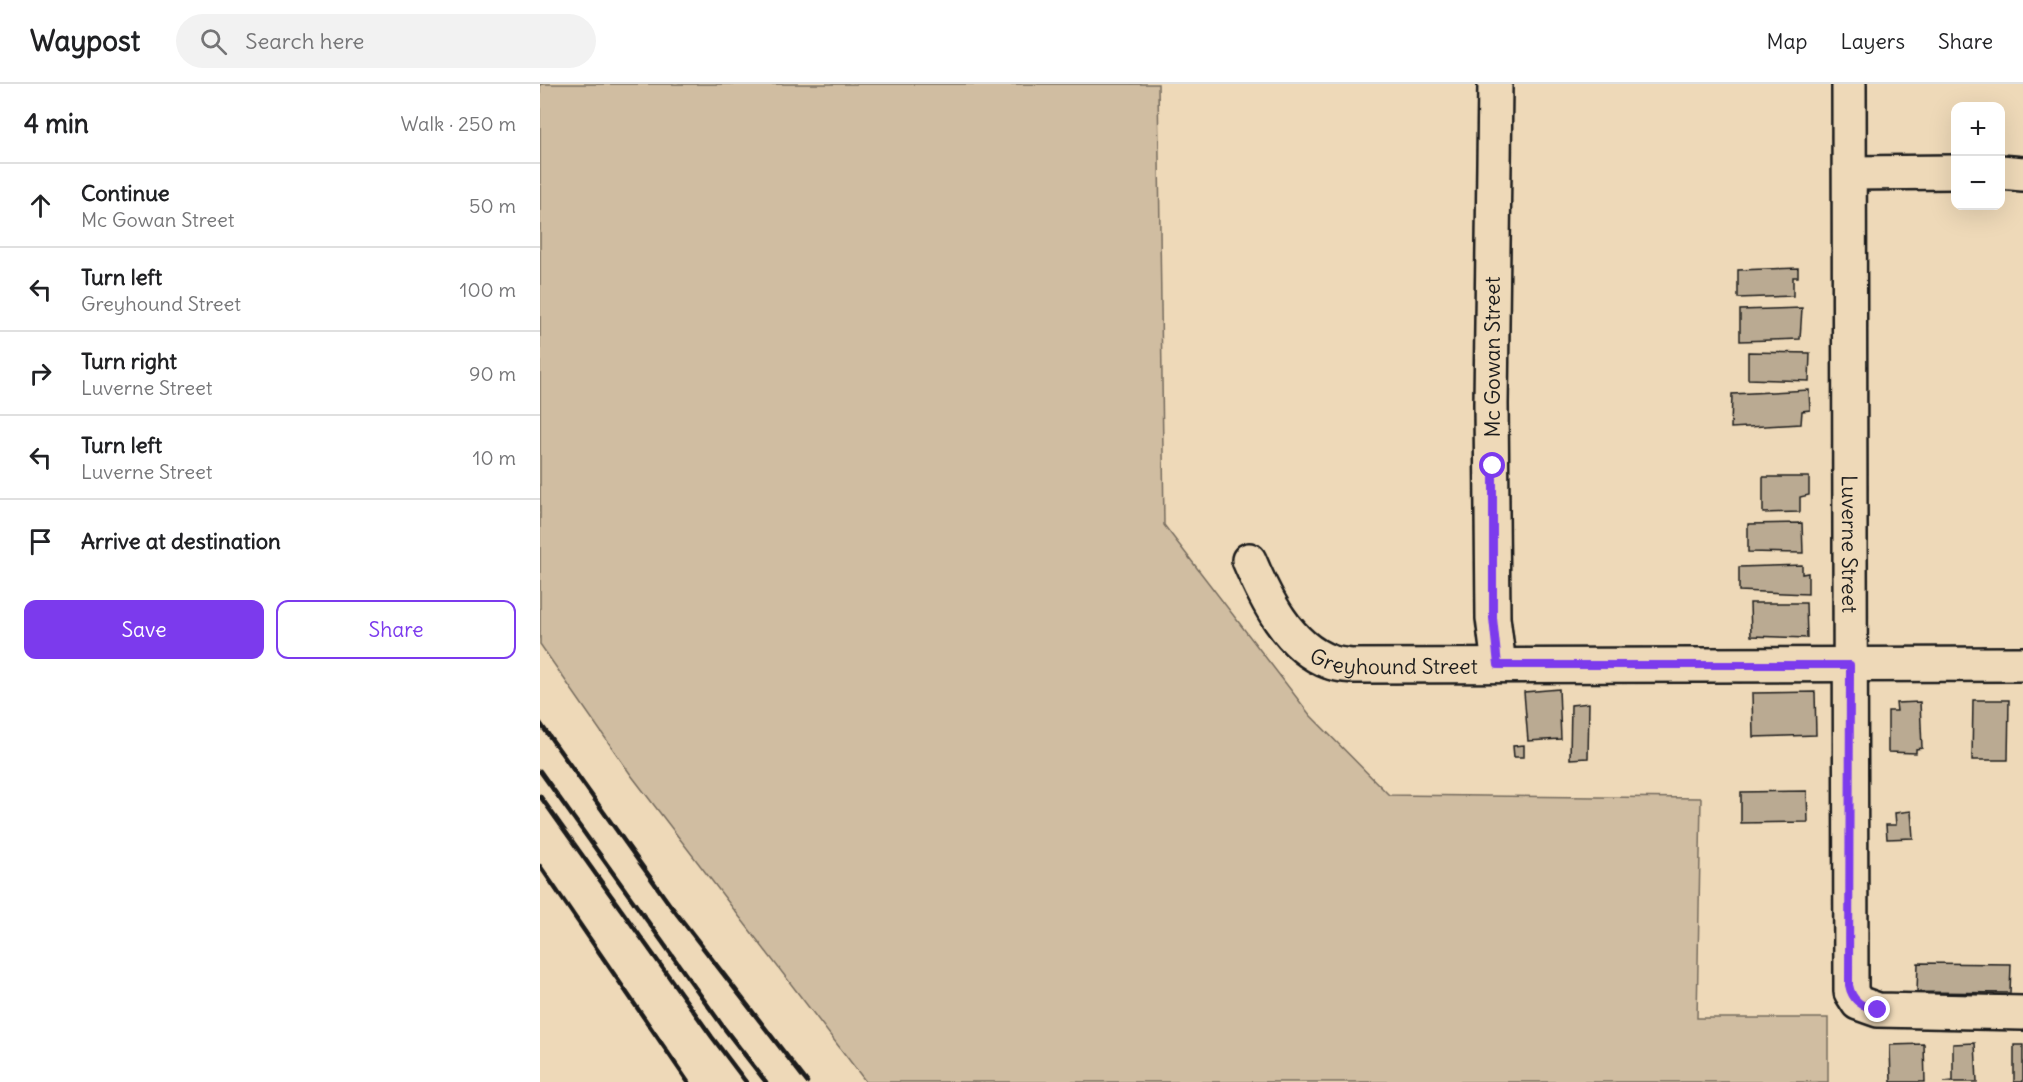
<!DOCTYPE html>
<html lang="en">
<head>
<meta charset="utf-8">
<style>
	:root { --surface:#fff; --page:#f2f2f2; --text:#202124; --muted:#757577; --line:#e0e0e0; --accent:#7c3aed }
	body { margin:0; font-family:Delius,sans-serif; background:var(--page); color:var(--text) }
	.controls { position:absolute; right:18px; top:18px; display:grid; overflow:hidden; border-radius:12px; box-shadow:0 6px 24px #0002 }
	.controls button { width:54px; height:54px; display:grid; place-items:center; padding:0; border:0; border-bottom:2px solid var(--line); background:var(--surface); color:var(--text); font:30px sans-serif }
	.stop { position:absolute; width:18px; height:18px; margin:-14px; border:4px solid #7c3aed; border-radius:50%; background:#fff }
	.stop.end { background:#7c3aed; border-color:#fff; box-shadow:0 2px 6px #0008 }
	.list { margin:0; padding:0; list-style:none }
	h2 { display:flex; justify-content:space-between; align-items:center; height:78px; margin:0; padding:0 24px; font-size:26px }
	h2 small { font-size:20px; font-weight:400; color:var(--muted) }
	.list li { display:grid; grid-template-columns:39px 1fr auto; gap:18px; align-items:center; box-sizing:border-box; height:84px; padding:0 24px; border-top:2px solid var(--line) }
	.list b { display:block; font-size:22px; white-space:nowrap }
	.list p { margin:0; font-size:20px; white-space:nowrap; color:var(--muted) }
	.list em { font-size:20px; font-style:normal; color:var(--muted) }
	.actions { display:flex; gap:12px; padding:18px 24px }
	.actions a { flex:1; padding:14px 0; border:2px solid var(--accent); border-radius:12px; text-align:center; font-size:21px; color:var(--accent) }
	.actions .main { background:var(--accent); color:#fff }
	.icon { flex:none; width:33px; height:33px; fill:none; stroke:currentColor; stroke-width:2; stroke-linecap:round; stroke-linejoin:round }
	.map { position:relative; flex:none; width:1483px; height:998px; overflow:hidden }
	header { display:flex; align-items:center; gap:36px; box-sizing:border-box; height:84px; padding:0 30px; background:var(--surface); border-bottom:2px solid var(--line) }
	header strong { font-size:28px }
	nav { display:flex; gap:33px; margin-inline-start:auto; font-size:21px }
	.search { width:420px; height:54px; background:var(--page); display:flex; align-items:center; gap:15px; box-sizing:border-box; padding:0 21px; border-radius:33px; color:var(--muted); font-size:22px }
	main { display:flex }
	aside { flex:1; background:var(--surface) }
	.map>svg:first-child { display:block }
	.green { fill:#d0bda1; stroke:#766c5e; stroke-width:1.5 }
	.building { fill:#baaa92; stroke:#1c1c1c; stroke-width:1.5 }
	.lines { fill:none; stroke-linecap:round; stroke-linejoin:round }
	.minor-casing { stroke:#1c1c1c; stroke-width:38 }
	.minor { stroke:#eed9b8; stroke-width:33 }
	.rail { stroke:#1c1c1c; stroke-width:4.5 }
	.route { stroke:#7c3aed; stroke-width:8 }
	.labels { text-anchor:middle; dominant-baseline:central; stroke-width:5; stroke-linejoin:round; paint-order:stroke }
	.street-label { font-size:21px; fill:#1c1c1c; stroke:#eed9b8 }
</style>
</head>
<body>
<header>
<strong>Waypost</strong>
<div class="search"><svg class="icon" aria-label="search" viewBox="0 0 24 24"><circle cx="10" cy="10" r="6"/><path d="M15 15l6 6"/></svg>Search here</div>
<nav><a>Map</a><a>Layers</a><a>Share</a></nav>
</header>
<main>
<aside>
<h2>4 min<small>Walk · 250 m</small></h2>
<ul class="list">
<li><svg class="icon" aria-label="ahead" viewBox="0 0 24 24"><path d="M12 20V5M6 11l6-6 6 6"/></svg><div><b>Continue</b><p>Mc Gowan Street</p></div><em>50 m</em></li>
<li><svg class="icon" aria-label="left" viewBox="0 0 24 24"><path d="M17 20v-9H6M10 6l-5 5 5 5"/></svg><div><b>Turn left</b><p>Greyhound Street</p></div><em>100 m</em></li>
<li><svg class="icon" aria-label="right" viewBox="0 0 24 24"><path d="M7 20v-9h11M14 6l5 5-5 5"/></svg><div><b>Turn right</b><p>Luverne Street</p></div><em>90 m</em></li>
<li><svg class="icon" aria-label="left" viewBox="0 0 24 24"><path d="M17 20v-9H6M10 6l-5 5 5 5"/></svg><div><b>Turn left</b><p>Luverne Street</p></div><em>10 m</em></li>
<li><svg class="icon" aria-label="arrive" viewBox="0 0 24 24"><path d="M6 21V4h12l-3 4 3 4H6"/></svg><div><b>Arrive at destination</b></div></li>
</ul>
<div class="actions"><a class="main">Save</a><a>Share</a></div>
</aside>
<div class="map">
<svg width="1483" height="998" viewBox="0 0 1483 998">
	<rect width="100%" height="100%" fill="#eed9b8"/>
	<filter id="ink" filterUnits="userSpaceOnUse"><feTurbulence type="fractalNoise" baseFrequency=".0167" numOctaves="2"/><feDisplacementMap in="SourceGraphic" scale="12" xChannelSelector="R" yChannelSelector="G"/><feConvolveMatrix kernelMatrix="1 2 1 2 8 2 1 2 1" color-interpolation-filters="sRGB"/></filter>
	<g filter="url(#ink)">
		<path class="green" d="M 0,0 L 618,0 L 624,441 L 770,631 L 849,711 L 1161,714 L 1157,934 L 1288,934 L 1288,998 L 326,998 L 91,691 L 0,560 Z"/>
		<path class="building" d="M 1258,184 L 1258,193 L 1253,193 L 1253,212 L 1198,214 L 1198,186 Z
			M 1262,224 L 1260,255 L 1200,257 L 1200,226 Z
			M 1208,268 L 1270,269 L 1269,297 L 1208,295 Z
			M 1269,306 L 1270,326 L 1262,327 L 1261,340 L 1191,344 L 1192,310 Z
			M 1223,393 L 1269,393 L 1269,411 L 1260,413 L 1260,428 L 1223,429 Z
			M 1262,439 L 1263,469 L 1208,468 L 1208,440 Z
			M 1262,481 L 1262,490 L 1268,489 L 1268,510 L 1199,507 L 1199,483 Z
			M 1210,519 L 1266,519 L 1267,554 L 1211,552 Z
			M 1019,605 L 1021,655 L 988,657 L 984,608 Z
			M 1275,608 L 1276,651 L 1213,653 L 1212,609 Z
			M 1433,616 L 1469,616 L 1468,676 L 1432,676 Z
			M 1380,618 L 1382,664 L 1376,665 L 1376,669 L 1348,668 L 1348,627 L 1357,627 L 1356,619 Z
			M 1049,619 L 1048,674 L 1030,675 L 1031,621 Z
			M 984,661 L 984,673 L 974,673 L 973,662 Z
			M 1267,707 L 1268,738 L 1201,739 L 1201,708 Z
			M 1371,727 L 1373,754 L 1347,755 L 1346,741 L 1356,741 L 1355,729 Z
			M 1378,879 L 1471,880 L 1470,909 L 1377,908 Z
			M 1435,959 L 1437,998 L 1404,998 L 1413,997 L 1413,960 Z
			M 1384,960 L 1385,998 L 1351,998 L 1350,961 Z
			M 1474,961 L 1483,961 L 1483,998 L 1474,998 Z"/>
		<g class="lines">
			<g class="minor-casing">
				<g id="minor">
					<path d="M 955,0 L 951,320 L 953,534 L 959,581"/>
					<path id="s1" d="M 1309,0 L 1311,908 L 1318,919 L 1338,926 L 1483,929"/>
					<path d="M 1460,88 L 1483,90"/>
					<path d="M 1310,89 L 1416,88"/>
					<path id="s2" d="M 709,476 C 725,514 748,563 790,578 C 797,581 806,581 813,582 L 1483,580"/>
				</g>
			</g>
			<use href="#minor" class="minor"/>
			<path class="rail" d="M 0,639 L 130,821 L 267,998
				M 0,687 L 184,944 L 226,998
				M 0,712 L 172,953 L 206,998
				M 0,782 L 148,998"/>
		</g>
	</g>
	<g class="lines" filter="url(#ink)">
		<path class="route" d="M 953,382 L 953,534 L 958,581 L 1310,581 L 1309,901 C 1312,917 1322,923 1338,926"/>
	</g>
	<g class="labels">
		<g class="street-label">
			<text transform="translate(952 273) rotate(-90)">Mc Gowan Street</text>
			<text stroke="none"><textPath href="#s1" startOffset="460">Luverne Street</textPath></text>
			<text stroke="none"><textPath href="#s2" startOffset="198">Greyhound Street</textPath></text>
		</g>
	</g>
</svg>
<div class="controls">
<button>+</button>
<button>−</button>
</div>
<div class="stop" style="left:953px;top:382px"></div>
<div class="stop end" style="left:1338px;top:926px"></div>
</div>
</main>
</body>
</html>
